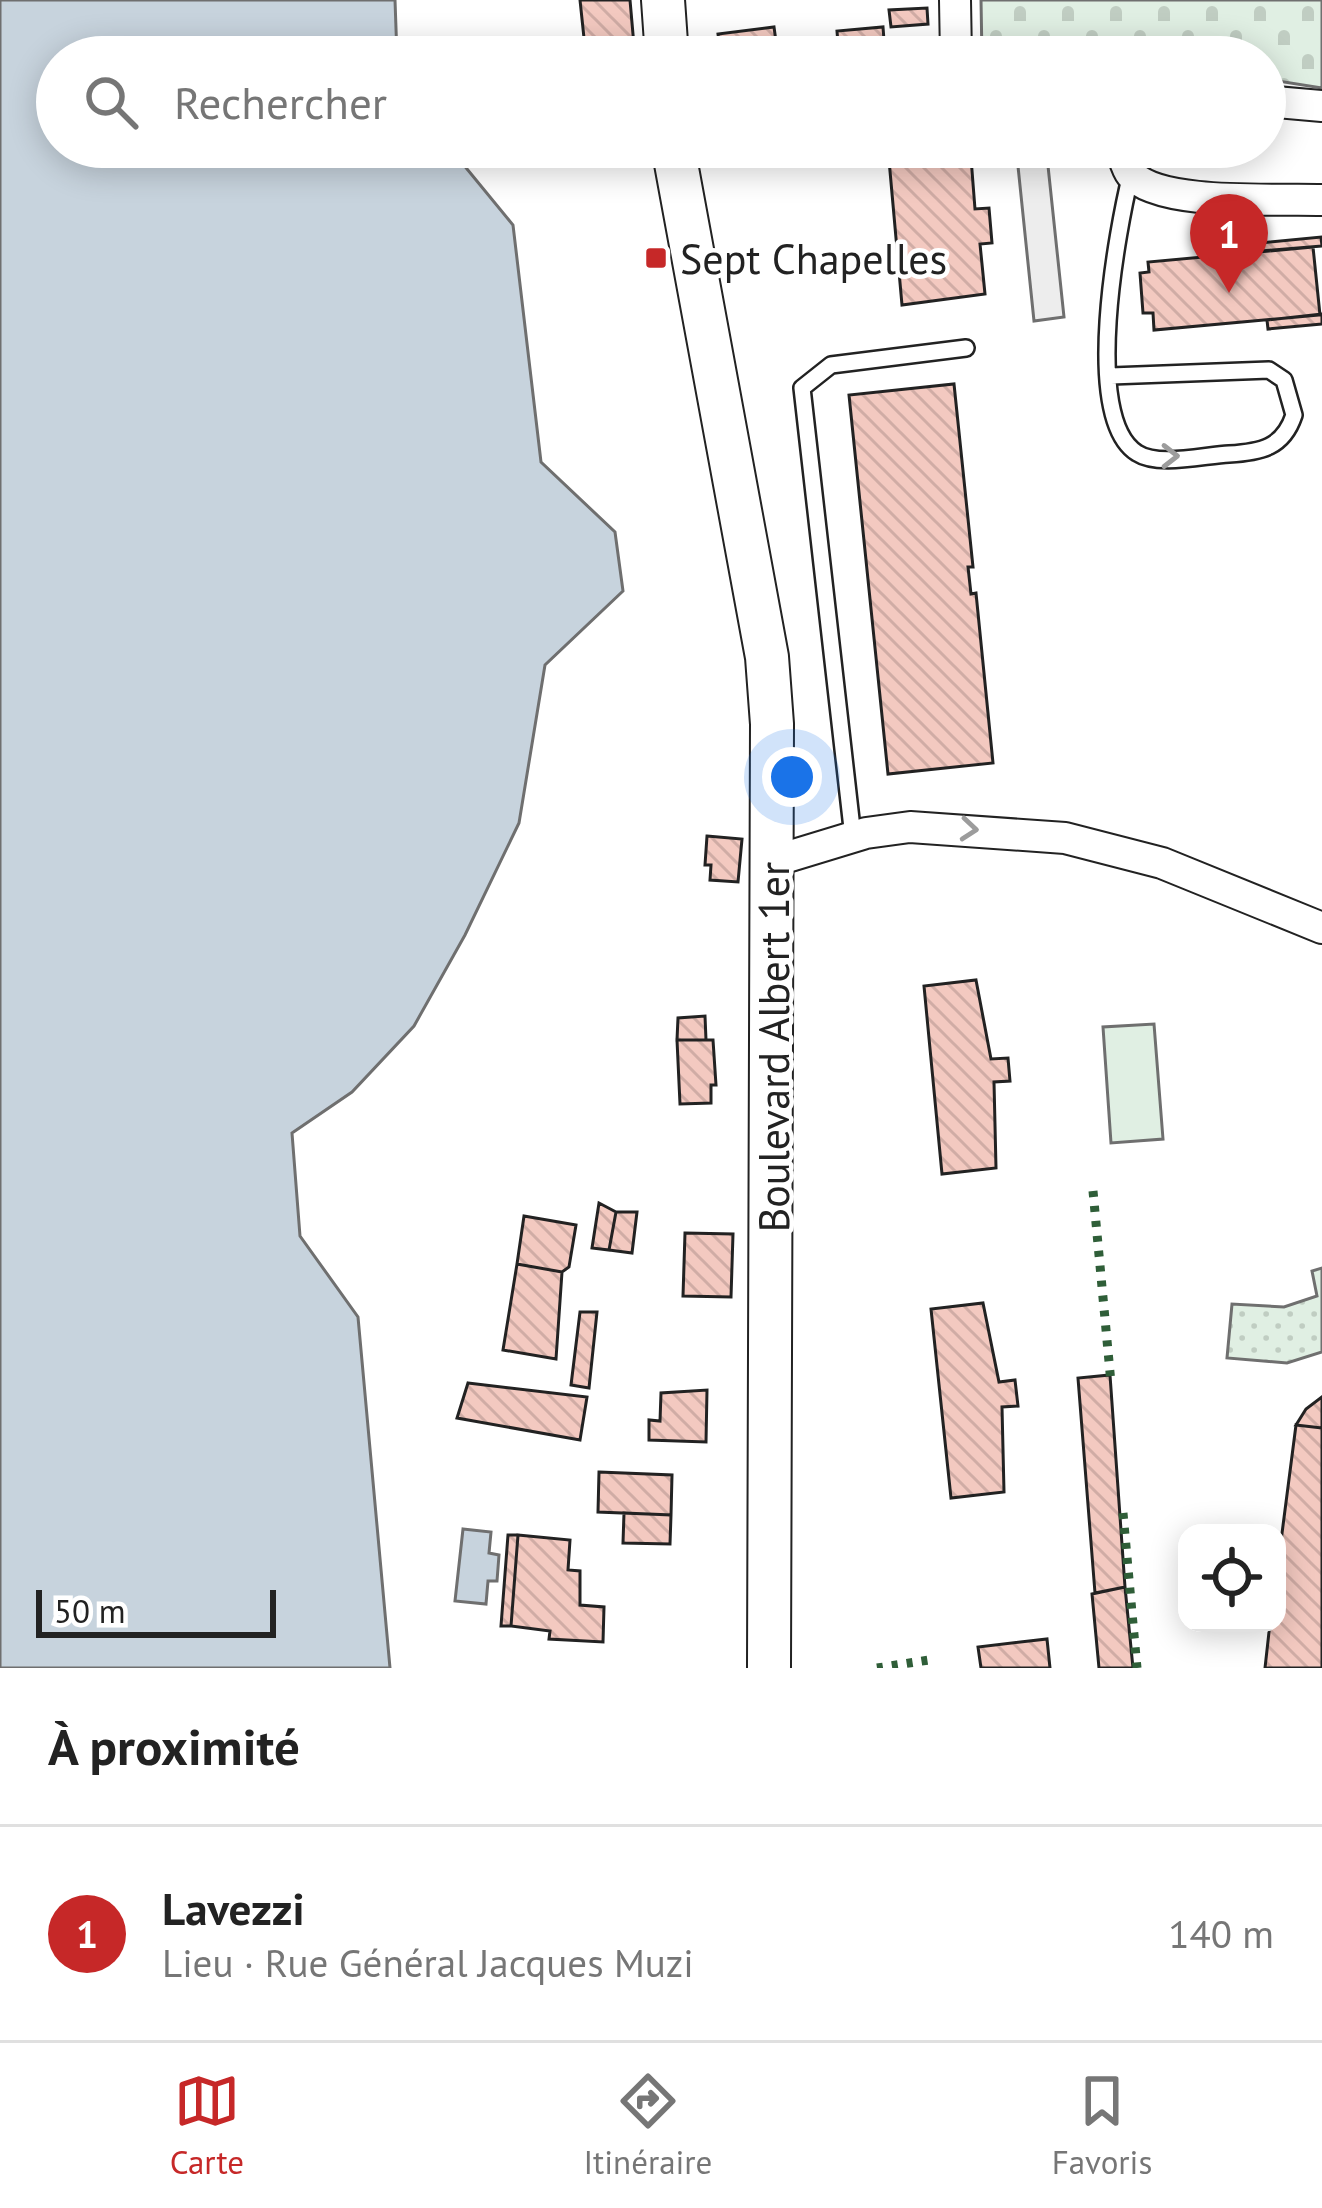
<!DOCTYPE html>
<html lang="fr">
<head>
<meta charset="utf-8">
<style>
	:root { --surface:#fff; --page:#f6f6f6; --text:#222; --muted:#767676; --line:#e0e0e0; --accent:#c62828 }
	body { margin:0; font-family:"PT Sans",sans-serif; background:var(--page); color:var(--text) }
	.controls { position:absolute; right:36px; bottom:36px; display:grid; overflow:hidden; border-radius:24px; box-shadow:0 6px 30px #0003 }
	.controls button { width:108px; height:108px; display:grid; place-items:center; padding:0; border:0; border-bottom:3px solid var(--line); background:var(--surface); color:var(--text); font:60px sans-serif }
	.scale { position:absolute; left:36px; bottom:30px; width:240px; box-sizing:border-box; padding-left:12px; border:6px solid #222; border-top:0; font-size:33px; line-height:42px; white-space:nowrap; color:#222; -webkit-text-stroke:9px #fff; paint-order:stroke }
	.you { position:absolute; left:792px; top:777px; width:42px; height:42px; margin:-30px; border:9px solid #fff; border-radius:50%; background:#1a73e8; box-shadow:0 0 0 18px #1a73e833 }
	.badge { display:grid; place-items:center; width:78px; height:78px; border-radius:50%; background:var(--accent); color:#fff; font-size:39px; font-weight:700 }
	.pin { position:absolute; translate:-50% -99px; filter:drop-shadow(0 3px 6px #0008) }
	.pin::after { content:''; position:absolute; top:63px; width:42px; height:36px; background:inherit; clip-path:polygon(0 0,100% 0,50% 100%) }
	.list { margin:0; padding:0; list-style:none }
	h2 { display:flex; justify-content:space-between; align-items:center; height:156px; margin:0; padding:0 48px; font-size:51px }
	h2 small { font-size:39px; font-weight:400; color:var(--muted) }
	.list li { display:grid; grid-template-columns:78px 1fr auto; gap:36px; align-items:center; box-sizing:border-box; height:216px; padding:0 48px; border-top:3px solid var(--line) }
	.list b { display:block; font-size:45px; white-space:nowrap }
	.list p { margin:0; font-size:39px; white-space:nowrap; color:var(--muted) }
	.list em { font-size:39px; font-style:normal; color:var(--muted) }
	.icon { flex:none; width:66px; height:66px; fill:none; stroke:currentColor; stroke-width:2; stroke-linecap:round; stroke-linejoin:round }
	.map { position:relative; flex:none; width:1322px; height:1668px; overflow:hidden }
	.search { position:absolute; background:var(--surface); box-shadow:0 6px 30px #0003; left:36px; right:36px; top:36px; height:132px; display:flex; align-items:center; gap:30px; box-sizing:border-box; padding:0 42px; border-radius:66px; color:var(--muted); font-size:45px }
	.sheet { height:372px; background:var(--surface) }
	nav { display:flex; justify-content:space-around; align-items:center; box-sizing:border-box; height:168px; border-top:3px solid var(--line); background:var(--surface); font-size:33px; color:var(--muted) }
	nav a { display:grid; justify-items:center; gap:6px }
	nav .on { color:var(--accent) }
	.map>svg:first-child { display:block }
	.cemetery { fill:url(#cemetery-stones); stroke:#6f6f6f; stroke-width:3 }
	.garden { fill:url(#garden-dots); stroke:#6f6f6f; stroke-width:3 }
	.pitch { fill:#e0efe3; stroke:#6f6f6f; stroke-width:3 }
	.parking { fill:#ededed; stroke:#6f6f6f; stroke-width:3 }
	.water { fill:#c7d3dd; stroke:#6f6f6f; stroke-width:3 }
	.building { fill:url(#building-back-hatch); stroke:#222; stroke-width:3 }
	.lines { fill:none; stroke-linecap:round; stroke-linejoin:round }
	.lane-casing { stroke:#222; stroke-width:20 }
	.street-casing { stroke:#222; stroke-width:34 }
	.secondary-casing { stroke:#222; stroke-width:46 }
	.lane { stroke:#fff; stroke-width:15 }
	.street { stroke:#fff; stroke-width:30 }
	.secondary { stroke:#fff; stroke-width:42 }
	.hedge { stroke:#2f5e38; stroke-width:9; stroke-dasharray:6 9; stroke-linecap:butt }
	.oneway { stroke:#9c9c9c }
	.poi-dot { fill:#c62828; stroke:#fff; stroke-width:4.5 }
	.labels { text-anchor:middle; dominant-baseline:central; stroke-width:9; stroke-linejoin:round; paint-order:stroke }
	.poi-label { font-size:42px; fill:#222; stroke:#fff; text-anchor:start }
	.street-label { font-size:42px; fill:#222; stroke:#fff }
</style>
</head>
<body>
<div class="map">
<svg width="1322" height="1668" viewBox="0 0 1322 1668">
	<defs>
		<pattern id="cemetery-stones" width="16" height="16" patternUnits="userSpaceOnUse" patternTransform="scale(3)"><rect width="16" height="16" fill="#e0efe3"/><path d="M2 7V4a2 2 0 0 1 4 0v3zM10 15v-3a2 2 0 0 1 4 0v3z" fill="#c0cdc2"/></pattern>
		<pattern id="garden-dots" width="8" height="8" patternUnits="userSpaceOnUse" patternTransform="scale(3)"><rect width="8" height="8" fill="#e0efe3"/><path d="M2 2h.1M6 6h.1" fill="none" stroke="#c0cdc2" stroke-width="1.8" stroke-linecap="round"/></pattern>
		<pattern id="building-back-hatch" width="6" height="6" patternUnits="userSpaceOnUse" patternTransform="scale(3)"><rect width="6" height="6" fill="#f3c9c0"/><path d="M-1 5l2 2M0 0l6 6M5-1l2 2" fill="none" stroke="#d0aca5"/></pattern>
	</defs>
	<rect width="100%" height="100%" fill="#fff"/>
	<path class="cemetery" d="M 981,0 L 1322,0 L 1322,88 L 1265,79 L 1265,57 L 982,57 Z"/>
	<path class="garden" d="M 1322,1268 L 1322,1352 L 1287,1363 L 1227,1358 L 1232,1304 L 1284,1307 L 1317,1296 L 1312,1271 Z"/>
	<path class="pitch" d="M 1154,1024 L 1163,1139 L 1111,1143 L 1103,1027 Z"/>
	<path class="parking" d="M 1016,147 L 1046,147 L 1064,317 L 1034,321 Z"/>
	<path class="water" d="M 0,0 L 395,0 L 397,57 L 57,57 L 57,147 L 449,147 L 513,225 L 541,462 L 615,532 L 623,591 L 545,665 L 519,823 L 465,935 L 414,1026 L 352,1092 L 292,1133 L 300,1236 L 358,1317 L 390,1668 L 0,1668 Z
		M 463,1529 L 491,1532 L 489,1553 L 499,1555 L 497,1581 L 488,1581 L 486,1604 L 455,1601 Z"/>
	<path class="building" d="M 580,0 L 630,0 L 635,57 L 586,57 Z
		M 927,8 L 928,24 L 891,27 L 889,10 Z
		M 774,27 L 778,56 L 721,57 L 718,34 Z
		M 883,27 L 885,54 L 839,57 L 837,31 Z
		M 1153,147 L 1201,147 L 1190,166 Z
		M 940,155 L 941,161 L 971,158 L 975,209 L 989,208 L 992,243 L 980,244 L 985,294 L 902,305 L 889,160 Z
		M 1321,237 L 1322,246 L 1261,251 L 1260,243 Z
		M 1313,247 L 1320,315 L 1154,330 L 1153,313 L 1143,313 L 1140,273 L 1149,272 L 1148,262 Z
		M 1322,314 L 1322,324 L 1268,329 L 1267,320 Z
		M 954,384 L 973,567 L 968,567 L 971,594 L 976,593 L 993,763 L 888,774 L 849,395 Z
		M 707,836 L 742,839 L 738,882 L 710,880 L 711,865 L 705,865 Z
		M 976,980 L 991,1059 L 1008,1058 L 1010,1081 L 994,1082 L 996,1168 L 942,1174 L 924,986 Z
		M 705,1016 L 706,1040 L 677,1040 L 678,1018 Z
		M 677,1040 L 713,1040 L 716,1085 L 711,1085 L 711,1103 L 680,1104 Z
		M 599,1203 L 616,1212 L 609,1250 L 592,1248 Z
		M 616,1212 L 637,1212 L 632,1253 L 609,1250 Z
		M 524,1216 L 576,1225 L 569,1267 L 562,1272 L 517,1264 Z
		M 685,1233 L 733,1234 L 731,1297 L 683,1296 Z
		M 517,1264 L 562,1272 L 556,1359 L 503,1350 Z
		M 983,1303 L 999,1382 L 1015,1380 L 1018,1406 L 1002,1407 L 1004,1492 L 951,1498 L 931,1309 Z
		M 580,1312 L 597,1312 L 589,1388 L 571,1385 Z
		M 1110,1375 L 1125,1587 L 1095,1593 L 1078,1378 Z
		M 468,1383 L 587,1397 L 580,1440 L 457,1418 Z
		M 707,1390 L 706,1442 L 649,1440 L 649,1420 L 660,1421 L 661,1393 Z
		M 1322,1397 L 1322,1428 L 1296,1425 L 1306,1409 Z
		M 1296,1425 L 1322,1428 L 1322,1668 L 1265,1668 L 1270,1623 L 1277,1623 L 1277,1572 Z
		M 599,1472 L 672,1475 L 671,1515 L 598,1512 Z
		M 624,1513 L 671,1515 L 670,1544 L 623,1543 Z
		M 508,1535 L 518,1535 L 511,1626 L 501,1626 Z
		M 518,1535 L 570,1540 L 568,1570 L 580,1571 L 580,1605 L 604,1607 L 603,1642 L 549,1639 L 550,1631 L 511,1626 Z
		M 1125,1587 L 1133,1668 L 1099,1668 L 1092,1594 Z
		M 1047,1639 L 1050,1668 L 981,1668 L 978,1647 Z"/>
	<g class="lines">
		<g class="lane-casing">
			<path id="lane" d="M 1111,376 L 1269,370 L 1284,380 L 1294,415 C 1283,448 1261,452 1229,454 C 1205,455 1158,467 1137,453 C 1081,418 1118,227 1131,174
				M 853,837 L 802,388 L 831,365 L 966,348"/>
		</g>
		<g class="street-casing">
			<path id="street" d="M 955,0 L 956,57
				M 1265,101 L 1322,106
				M 1120,147 C 1123,154 1126,168 1131,174 C 1159,207 1280,198 1322,200
				M 774,861 L 866,833 L 910,827 L 1065,838 L 1162,863 L 1322,928"/>
		</g>
		<g class="secondary-casing">
			<path id="secondary" d="M 663,0 L 667,57
				M 673,147 L 767,657 L 772,724 L 769,1668"/>
		</g>
		<use href="#lane" class="lane"/>
		<use href="#street" class="street"/>
		<use href="#secondary" class="secondary"/>
		<path class="hedge" d="M 1093,1191 L 1111,1383
			M 1123,1513 L 1137,1668
			M 877,1668 L 935,1659"/>
	</g>
	<defs><path id="oneway-chevron" d="M-2-3.5L2.5 0L-2 3.5" fill="none" stroke-width="1.6" stroke-linecap="round" stroke-linejoin="round" transform="scale(3)"/></defs>
	<g class="oneway">
		<use href="#oneway-chevron" transform="translate(1170 456)"/>
		<use href="#oneway-chevron" transform="translate(969 829) rotate(5)"/>
	</g>
	<rect class="poi-dot" x="644" y="246" width="24" height="24" rx="6"/>
	<g class="labels">
		<g class="poi-label">
			<text x="680" y="258">Sept Chapelles</text>
		</g>
		<g class="street-label">
			<text transform="translate(773 1047) rotate(-90)">Boulevard Albert 1er</text>
		</g>
	</g>
</svg>
<div class="controls">
<button><svg class="icon" aria-label="locate" viewBox="0 0 24 24"><circle cx="12" cy="12" r="6"/><path d="M12 2v4M12 18v4M2 12h4M18 12h4"/></svg></button>
</div>
<div class="scale">50 m</div>
<div class="you"></div>
<div class="pin badge" style="left:1229px;top:293px">1</div>
<div class="search"><svg class="icon" aria-label="search" viewBox="0 0 24 24"><circle cx="10" cy="10" r="6"/><path d="M15 15l6 6"/></svg>Rechercher</div>
</div>
<section class="sheet">
<h2>À proximité<small></small></h2>
<ul class="list">
<li><span class="badge">1</span><div><b>Lavezzi</b><p>Lieu · Rue Général Jacques Muzi</p></div><em>140 m</em></li>
</ul>
</section>
<nav>
<a class="on"><svg class="icon" aria-label="map" viewBox="0 0 24 24"><path d="M3 6l6-2 6 2 6-2v14l-6 2-6-2-6 2zM9 4v14M15 6v14"/></svg>Carte</a>
<a><svg class="icon" aria-label="directions" viewBox="0 0 24 24"><path d="M12 3l9 9-9 9-9-9zM9 14v-3h6M13 9l2 2-2 2"/></svg>Itinéraire</a>
<a><svg class="icon" aria-label="saved" viewBox="0 0 24 24"><path d="M7 4h10v16l-5-4-5 4z"/></svg>Favoris</a>
</nav>
</body>
</html>
